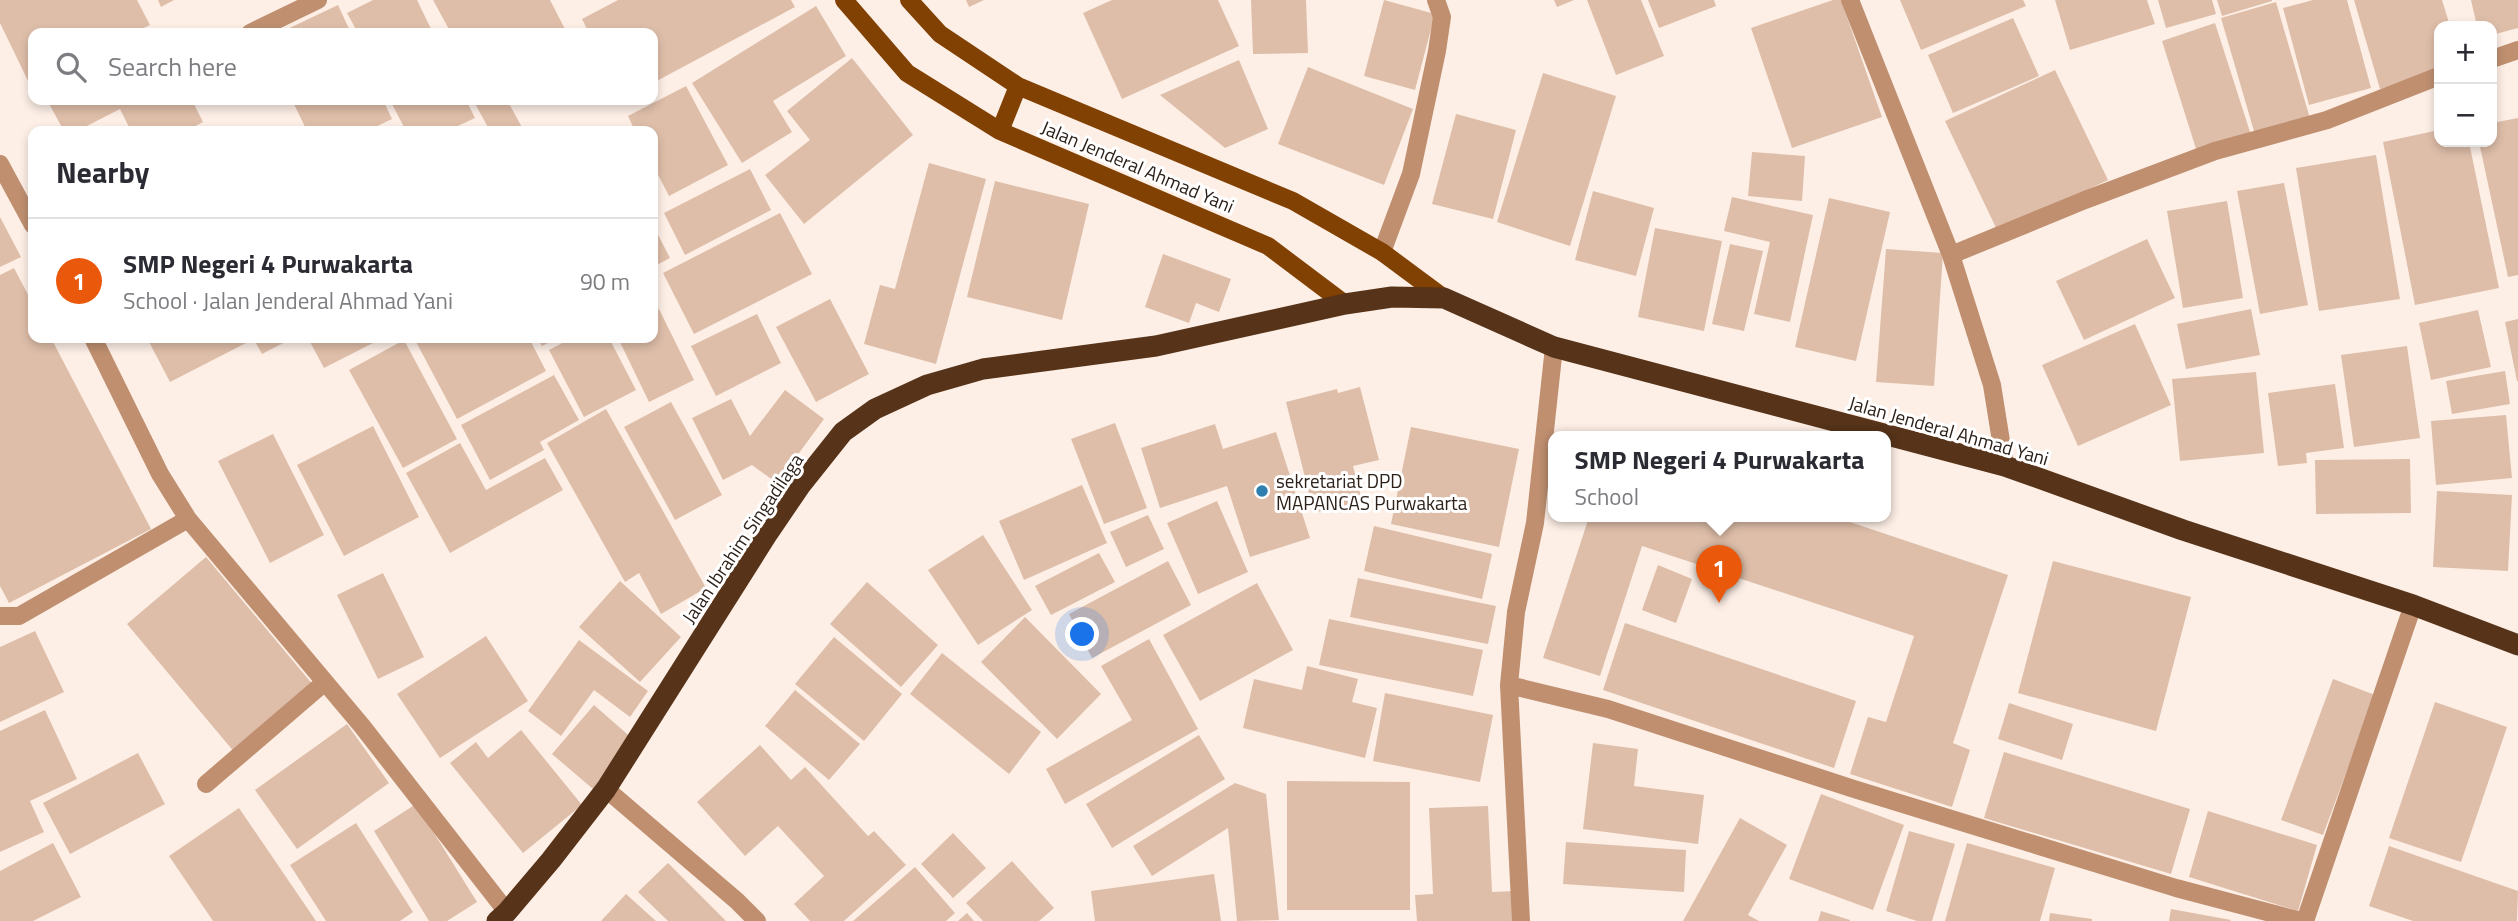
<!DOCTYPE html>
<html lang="en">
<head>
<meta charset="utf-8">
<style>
	:root { --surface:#fff; --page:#f2f2f3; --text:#2b2b33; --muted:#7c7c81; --line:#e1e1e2; --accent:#ea580c }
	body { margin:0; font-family:"Titillium Web",sans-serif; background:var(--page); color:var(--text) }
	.controls { position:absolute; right:21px; top:21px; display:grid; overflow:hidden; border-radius:14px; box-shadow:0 4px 10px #0003 }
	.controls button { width:63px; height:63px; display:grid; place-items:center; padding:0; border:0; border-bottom:2px solid var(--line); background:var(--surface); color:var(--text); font:35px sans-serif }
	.you { position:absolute; left:1083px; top:635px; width:24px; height:24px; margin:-18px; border:5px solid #fff; border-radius:50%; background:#1a73e8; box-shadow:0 0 0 10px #1a73e833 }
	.badge { display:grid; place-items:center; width:46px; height:46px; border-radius:50%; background:var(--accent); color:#fff; font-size:23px; font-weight:700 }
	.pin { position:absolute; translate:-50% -58px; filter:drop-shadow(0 2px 4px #0008) }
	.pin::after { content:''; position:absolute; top:37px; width:24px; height:21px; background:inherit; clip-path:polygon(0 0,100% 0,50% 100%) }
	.popup { position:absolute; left:1548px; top:431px; width:343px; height:91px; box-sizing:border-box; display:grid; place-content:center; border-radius:14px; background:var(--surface); filter:drop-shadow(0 2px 5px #0005); font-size:23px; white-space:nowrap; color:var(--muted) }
	.popup b { font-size:26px; color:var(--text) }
	.popup::after { content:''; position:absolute; left:50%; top:100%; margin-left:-14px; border:14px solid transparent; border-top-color:var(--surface) }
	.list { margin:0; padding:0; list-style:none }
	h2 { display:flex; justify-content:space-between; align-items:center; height:91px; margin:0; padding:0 28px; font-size:30px }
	h2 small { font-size:23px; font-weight:400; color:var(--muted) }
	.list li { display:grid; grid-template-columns:46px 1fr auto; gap:21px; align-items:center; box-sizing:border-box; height:126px; padding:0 28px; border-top:2px solid var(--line) }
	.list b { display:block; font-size:26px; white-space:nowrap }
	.list p { margin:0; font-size:23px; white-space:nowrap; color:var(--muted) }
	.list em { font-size:23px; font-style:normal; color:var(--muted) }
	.icon { flex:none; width:38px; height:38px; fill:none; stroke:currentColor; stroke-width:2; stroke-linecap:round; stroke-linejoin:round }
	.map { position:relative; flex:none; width:2518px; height:921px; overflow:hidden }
	.search { position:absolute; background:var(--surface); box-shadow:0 4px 10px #0003; left:28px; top:28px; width:630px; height:77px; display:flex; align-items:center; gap:18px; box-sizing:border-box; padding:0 24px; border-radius:14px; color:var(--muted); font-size:26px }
	.panel { position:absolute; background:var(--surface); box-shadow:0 4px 10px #0003; left:28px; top:126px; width:630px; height:217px; border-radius:14px }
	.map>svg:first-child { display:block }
	.building { fill:#debea9 }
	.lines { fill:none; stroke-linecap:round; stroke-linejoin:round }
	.minor { stroke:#bf8f70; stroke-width:18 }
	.major { stroke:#814103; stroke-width:18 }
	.highway { stroke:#563319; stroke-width:21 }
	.poi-dot { fill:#2e7eaf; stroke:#fff; stroke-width:2.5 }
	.labels { text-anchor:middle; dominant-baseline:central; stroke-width:6; stroke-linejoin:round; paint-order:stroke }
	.street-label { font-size:19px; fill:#2d2119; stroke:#fff }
	.poi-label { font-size:19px; fill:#2d2119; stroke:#fff; text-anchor:start }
</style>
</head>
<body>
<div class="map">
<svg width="2518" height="921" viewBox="0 0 2518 921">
	<rect width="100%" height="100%" fill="#fdefe6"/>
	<path class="building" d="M 0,0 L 137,0 L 150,25 L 133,33 L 33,33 L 33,83 L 30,85 L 0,23 Z
		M 158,0 L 174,0 L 161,7 Z
		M 373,0 L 417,0 L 433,33 L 358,33 L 347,13 Z
		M 433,0 L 550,0 L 567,33 L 451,33 Z
		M 618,0 L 791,0 L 795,7 L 653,83 L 653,33 L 589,33 L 582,19 Z
		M 966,0 L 984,0 L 969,7 Z
		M 1112,0 L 1218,0 L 1239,46 L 1122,99 L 1083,13 Z
		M 1251,0 L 1306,0 L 1308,53 L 1253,54 Z
		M 1384,0 L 1435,14 L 1415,90 L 1364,76 Z
		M 1554,0 L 1574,0 L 1557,7 Z
		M 1587,0 L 1641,0 L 1664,56 L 1616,75 Z
		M 1648,0 L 1714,0 L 1716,6 L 1659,28 Z
		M 1833,0 L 1841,0 L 1882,117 L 1792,148 L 1751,28 Z
		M 1900,0 L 2023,0 L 2026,6 L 1921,50 Z
		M 2055,0 L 2147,0 L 2155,24 L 2070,50 Z
		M 2158,0 L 2212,0 L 2216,14 L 2166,28 Z
		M 2217,0 L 2272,0 L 2272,1 L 2222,16 Z
		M 2313,0 L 2347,0 L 2371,88 L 2309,105 L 2283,8 Z
		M 2354,0 L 2442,0 L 2450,26 L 2439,26 L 2439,73 L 2380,89 Z
		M 2471,0 L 2518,0 L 2518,28 L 2492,35 L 2492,26 L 2477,26 Z
		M 2276,2 L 2311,122 L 2256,138 L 2221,18 Z
		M 338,5 L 351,33 L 279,33 Z
		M 816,6 L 846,56 L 773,101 L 792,132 L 742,163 L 692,83 Z
		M 2013,18 L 2039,76 L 1953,113 L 1928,55 Z
		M 2215,23 L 2251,135 L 2197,152 L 2162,41 Z
		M 852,58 L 913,135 L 804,224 L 765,175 L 810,140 L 787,111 Z
		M 1239,60 L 1268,129 L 1225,148 L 1160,95 Z
		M 1308,67 L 1413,109 L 1384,185 L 1278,144 Z
		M 2055,70 L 2108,180 L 1998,232 L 1945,121 Z
		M 1543,73 L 1616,96 L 1570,246 L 1497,222 Z
		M 686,86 L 728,165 L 669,196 L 653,165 L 653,131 L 635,131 L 628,116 Z
		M 47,100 L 192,100 L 203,122 L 186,131 L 131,131 L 120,109 L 77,131 L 64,131 Z
		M 292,100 L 383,100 L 392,119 L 367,131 L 307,131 Z
		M 390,100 L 466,100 L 475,118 L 447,131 L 406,131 Z
		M 473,100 L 507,100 L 524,131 L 490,131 Z
		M 1456,114 L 1516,130 L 1493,219 L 1432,204 Z
		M 2518,118 L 2518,275 L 2508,277 L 2479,142 L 2492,142 L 2492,123 Z
		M 2439,130 L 2439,142 L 2469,142 L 2499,288 L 2415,305 L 2383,142 Z
		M 1752,152 L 1805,156 L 1802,201 L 1748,196 Z
		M 2376,155 L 2400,299 L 2319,311 L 2296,168 Z
		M 929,163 L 986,179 L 936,364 L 864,344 L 880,285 L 895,289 Z
		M 750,169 L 771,210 L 685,255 L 664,213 Z
		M 995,181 L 1089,204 L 1062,320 L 967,297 Z
		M 2284,183 L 2308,305 L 2260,314 L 2237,191 Z
		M 1593,191 L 1654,208 L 1636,276 L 1575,260 Z
		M 1732,197 L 1813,215 L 1790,322 L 1754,314 L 1770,242 L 1724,231 Z
		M 1829,198 L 1890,212 L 1856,361 L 1795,347 Z
		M 2227,201 L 2243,298 L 2183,308 L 2167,211 Z
		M 780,213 L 812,274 L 694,334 L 663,273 Z
		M 0,217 L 21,257 L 0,267 Z
		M 653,225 L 670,258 L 653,267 Z
		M 1655,228 L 1722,241 L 1704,331 L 1638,317 Z
		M 2147,239 L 2175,298 L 2084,340 L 2056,281 Z
		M 1730,244 L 1763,251 L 1744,331 L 1712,324 Z
		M 1886,249 L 1943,253 L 1934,386 L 1876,382 Z
		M 1163,254 L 1231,279 L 1219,312 L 1196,303 L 1189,323 L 1145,307 Z
		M 14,268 L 33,304 L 33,338 L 51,338 L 151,529 L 9,603 L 0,586 L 0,275 Z
		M 830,299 L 869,374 L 816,402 L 776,327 Z
		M 659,309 L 694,380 L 649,402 L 618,338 L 653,338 L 653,312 Z
		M 2251,309 L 2260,355 L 2186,369 L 2177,324 Z
		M 2478,310 L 2491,367 L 2431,380 L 2419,323 Z
		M 757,314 L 781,363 L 716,396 L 691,346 Z
		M 2518,319 L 2518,381 L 2517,381 L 2505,322 Z
		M 2135,324 L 2171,405 L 2078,446 L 2042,365 Z
		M 147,338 L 243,338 L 246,343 L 170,382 Z
		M 253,338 L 293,338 L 262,354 Z
		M 308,338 L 370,338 L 373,343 L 324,368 Z
		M 414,338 L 529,338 L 546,371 L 457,419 Z
		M 537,338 L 558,338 L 542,346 Z
		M 572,338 L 609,338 L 636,390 L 584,417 L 549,350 Z
		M 404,340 L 457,439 L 403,468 L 349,370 Z
		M 2407,346 L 2420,438 L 2354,447 L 2341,355 Z
		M 2505,371 L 2510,404 L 2452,414 L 2446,381 Z
		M 2256,372 L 2264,453 L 2180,461 L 2172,379 Z
		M 554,375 L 579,420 L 540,442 L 544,450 L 490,480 L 461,425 Z
		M 2335,384 L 2344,448 L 2306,453 L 2307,463 L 2278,466 L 2268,393 Z
		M 1360,387 L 1379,460 L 1353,466 L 1362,501 L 1314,513 L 1286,402 L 1337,389 L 1338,393 Z
		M 785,390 L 824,419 L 777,483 L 752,465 L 723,480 L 692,418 L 731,399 L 750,436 Z
		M 671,402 L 722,495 L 675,520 L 624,427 Z
		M 606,409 L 706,588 L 661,614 L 639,573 L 625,582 L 547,443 Z
		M 2506,415 L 2512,478 L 2436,485 L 2431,421 Z
		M 1115,423 L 1147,508 L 1104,524 L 1071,439 Z
		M 1215,424 L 1223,449 L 1276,432 L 1310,538 L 1250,557 L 1227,486 L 1160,508 L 1141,448 Z
		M 373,426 L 419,517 L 344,556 L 297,465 Z
		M 1411,427 L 1519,449 L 1499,547 L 1391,524 Z
		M 273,434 L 324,535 L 270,563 L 218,461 Z
		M 460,443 L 486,490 L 545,458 L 563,490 L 450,553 L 406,473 Z
		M 2410,459 L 2411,513 L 2316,514 L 2315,460 Z
		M 1082,485 L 1107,543 L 1024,580 L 999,521 Z
		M 2437,491 L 2512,495 L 2508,571 L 2433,567 Z
		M 1217,501 L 1248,572 L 1198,594 L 1167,523 Z
		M 1148,515 L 1164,549 L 1126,567 L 1110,532 Z
		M 1589,517 L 1835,517 L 2008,575 L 1953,743 L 1970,750 L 1952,807 L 1850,774 L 1868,717 L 1886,722 L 1914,636 L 1642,546 L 1600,676 L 1543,658 Z
		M 1374,526 L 1492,554 L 1482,599 L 1364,571 Z
		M 983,535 L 1032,610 L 978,645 L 928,570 Z
		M 1099,553 L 1115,582 L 1051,615 L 1035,586 Z
		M 206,557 L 314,686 L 235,753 L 127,624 Z
		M 1168,561 L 1191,605 L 1092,658 L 1069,614 Z
		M 2053,561 L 2191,597 L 2156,731 L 2018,693 Z
		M 1658,565 L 1692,579 L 1676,623 L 1642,610 Z
		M 383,573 L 424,657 L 378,679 L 337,595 Z
		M 1358,578 L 1496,606 L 1488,644 L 1350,617 Z
		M 620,581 L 681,637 L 640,682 L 579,627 Z
		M 867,582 L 938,645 L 901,687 L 830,624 Z
		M 1257,583 L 1293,650 L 1200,701 L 1163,635 Z
		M 1025,617 L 1101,694 L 1057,739 L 981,662 Z
		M 1329,619 L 1483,650 L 1473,696 L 1319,665 Z
		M 1625,623 L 1856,701 L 1834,768 L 1603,690 Z
		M 35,631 L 64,692 L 0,722 L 0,647 Z
		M 486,636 L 528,701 L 440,758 L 397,694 Z
		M 834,637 L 902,694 L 864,741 L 795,684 Z
		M 1149,639 L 1198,729 L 1065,804 L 1046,769 L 1132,720 L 1101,666 Z
		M 579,640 L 648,691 L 630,717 L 594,690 L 561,736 L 528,711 Z
		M 942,653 L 1041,732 L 1009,774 L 910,694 Z
		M 1307,666 L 1358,679 L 1352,702 L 1377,708 L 1365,758 L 1243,728 L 1254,679 L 1302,690 Z
		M 2333,679 L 2375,695 L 2323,835 L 2281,820 Z
		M 795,690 L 860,744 L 829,780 L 765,726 Z
		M 1385,693 L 1493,715 L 1480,782 L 1373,761 Z
		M 2435,702 L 2507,727 L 2461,862 L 2389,838 Z
		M 2009,703 L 2073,724 L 2062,760 L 1998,739 Z
		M 594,705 L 634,740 L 593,789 L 552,754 Z
		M 45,710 L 77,779 L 30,801 L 44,832 L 0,852 L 0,731 Z
		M 347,724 L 389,783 L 297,849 L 255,790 Z
		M 521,730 L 582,805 L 523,853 L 450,763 L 476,742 L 488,758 Z
		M 1199,735 L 1225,779 L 1112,848 L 1086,804 Z
		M 1593,743 L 1638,749 L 1634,786 L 1704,795 L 1698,844 L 1583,829 Z
		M 760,745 L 791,780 L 805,767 L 868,836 L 874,831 L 906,865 L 844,921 L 810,921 L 794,904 L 824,876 L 778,826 L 745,856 L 697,802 Z
		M 2004,752 L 2190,809 L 2171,874 L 1984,818 Z
		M 138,753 L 165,804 L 70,854 L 43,803 Z
		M 1287,781 L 1410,782 L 1410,910 L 1287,910 Z
		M 1235,783 L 1266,794 L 1279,920 L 1237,921 L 1228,828 L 1152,876 L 1133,846 Z
		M 1821,794 L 1904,825 L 1873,910 L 1789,879 Z
		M 416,804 L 477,902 L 447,921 L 429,921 L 374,831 Z
		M 1488,806 L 1492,892 L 1516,891 L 1517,921 L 1417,921 L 1415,895 L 1433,894 L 1429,808 Z
		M 239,808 L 316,921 L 213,921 L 169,856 Z
		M 2208,811 L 2317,845 L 2298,911 L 2189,877 Z
		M 1740,818 L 1787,845 L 1748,915 L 1759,921 L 1683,921 Z
		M 356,823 L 413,912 L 400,921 L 326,921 L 290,865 Z
		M 1909,831 L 1955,844 L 1932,921 L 1917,921 L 1886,911 Z
		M 953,833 L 986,868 L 953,898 L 921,864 Z
		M 1566,842 L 1686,850 L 1684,892 L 1563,884 Z
		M 53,843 L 81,897 L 33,921 L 0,921 L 0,871 Z
		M 1967,843 L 2055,868 L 2040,921 L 1945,921 Z
		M 2389,846 L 2518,891 L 2517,921 L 2413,921 L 2369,906 Z
		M 1012,861 L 1054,908 L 1039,921 L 983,921 L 966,903 Z
		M 668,863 L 726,921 L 668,921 L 638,892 Z
		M 915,867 L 955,913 L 946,921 L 853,921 Z
		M 1214,874 L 1221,921 L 1095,921 L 1091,891 Z
		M 626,894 L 656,921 L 601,921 Z
		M 2171,909 L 2231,920 L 2230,921 L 2169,921 Z
		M 1821,911 L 1850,920 L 1850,921 L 1818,921 Z
		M 967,913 L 974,921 L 958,921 Z
		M 2050,913 L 2092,919 L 2092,921 L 2049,921 Z"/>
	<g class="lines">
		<path class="minor" d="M 1850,0 L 1951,255 L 1992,385 L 2005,466
			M 250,33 L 318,0
			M 2492,59 L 2518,50
			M 0,164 L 33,225
			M 1382,252 L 1411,174 L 1437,51 L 1442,17 L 1436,0
			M 1951,255 L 2085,200 L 2215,151 L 2327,120 L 2439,76
			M 93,338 L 160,474 L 188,519 L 362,726 L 507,912
			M 0,616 L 19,616 L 188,519
			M 1509,685 L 1608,709 L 1854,789 L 2176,888 L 2301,921
			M 206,784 L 325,682
			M 606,789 L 737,901 L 757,921
			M 1521,921 L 1509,685 L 1516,612 L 1535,523 L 1554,347
			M 2305,921 L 2413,605"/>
		<path class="major" d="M 844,0 L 907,73 L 1000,131 L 1268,246 L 1345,304
			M 909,0 L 940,34 L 1018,86 L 1293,201 L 1382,252 L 1444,298
			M 1000,131 L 1018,86"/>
		<path class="highway" d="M 497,921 L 507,912 L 551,860 L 606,789 L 768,533 L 800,486 L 843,432 L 875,409 L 927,385 L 983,369 L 1156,346 L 1345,304 L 1392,297 L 1444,298 L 1554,347 L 2005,466 L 2183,530 L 2413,605 L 2518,645"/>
	</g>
	<circle class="poi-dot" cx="1262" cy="491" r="7"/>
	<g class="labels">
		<g class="street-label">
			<text transform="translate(1138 166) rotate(23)">Jalan Jenderal Ahmad Yani</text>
			<text transform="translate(1949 430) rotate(16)">Jalan Jenderal Ahmad Yani</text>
			<text transform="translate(742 538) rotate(-56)">Jalan Ibrahim Singadilaga</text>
		</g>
		<g class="poi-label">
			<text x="1276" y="480">sekretariat DPD<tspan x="1276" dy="22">MAPANCAS Purwakarta</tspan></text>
		</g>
	</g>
</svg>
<div class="controls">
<button>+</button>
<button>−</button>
</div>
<div class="you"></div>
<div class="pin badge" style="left:1719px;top:603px">1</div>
<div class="popup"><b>SMP Negeri 4 Purwakarta</b>School</div>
<div class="search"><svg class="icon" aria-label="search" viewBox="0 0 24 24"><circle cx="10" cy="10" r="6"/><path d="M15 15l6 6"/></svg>Search here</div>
<section class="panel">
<h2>Nearby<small></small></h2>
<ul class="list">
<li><span class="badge">1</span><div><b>SMP Negeri 4 Purwakarta</b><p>School · Jalan Jenderal Ahmad Yani</p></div><em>90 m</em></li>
</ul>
</section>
</div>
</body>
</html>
